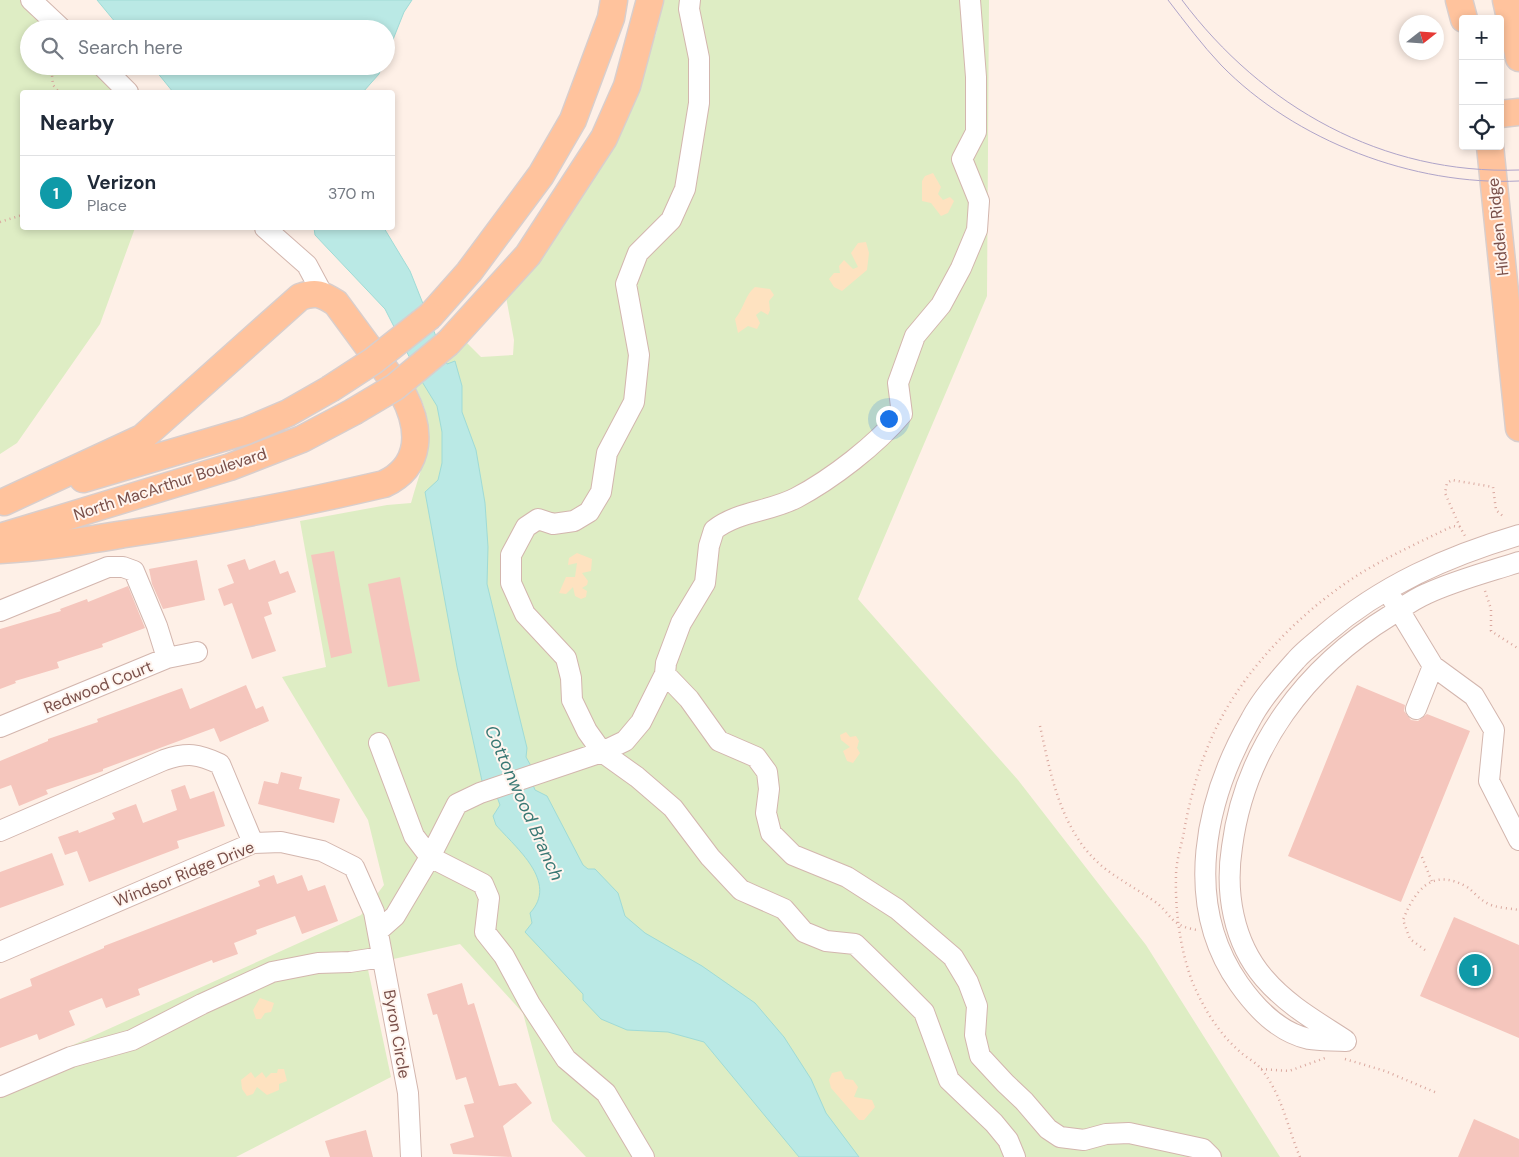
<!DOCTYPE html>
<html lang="en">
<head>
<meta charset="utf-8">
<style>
	:root { --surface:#fff; --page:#f2f2f3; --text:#1f2937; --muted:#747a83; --line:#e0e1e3; --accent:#b45309 }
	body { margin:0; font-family:"DM Sans",sans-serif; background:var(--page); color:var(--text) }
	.controls { position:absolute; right:15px; top:15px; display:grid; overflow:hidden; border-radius:5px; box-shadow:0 2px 8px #0003 }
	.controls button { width:45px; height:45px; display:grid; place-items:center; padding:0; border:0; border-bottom:1px solid var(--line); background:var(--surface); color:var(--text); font:25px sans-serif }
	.compass { position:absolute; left:1399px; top:15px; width:45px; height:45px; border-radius:50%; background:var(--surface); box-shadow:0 2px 8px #0003; rotate:73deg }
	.you { position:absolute; left:888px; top:418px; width:18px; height:18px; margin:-12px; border:4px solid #fff; border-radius:50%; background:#1a73e8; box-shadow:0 0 0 8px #1a73e833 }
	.badge { display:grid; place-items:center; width:32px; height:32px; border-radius:50%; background:var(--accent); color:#fff; font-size:16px; font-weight:700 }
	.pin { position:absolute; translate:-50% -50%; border:2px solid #fff; box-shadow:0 1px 5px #0006 }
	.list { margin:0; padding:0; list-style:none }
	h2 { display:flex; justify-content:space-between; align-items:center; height:65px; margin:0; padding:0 20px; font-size:21px }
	h2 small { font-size:16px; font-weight:400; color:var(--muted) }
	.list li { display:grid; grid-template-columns:32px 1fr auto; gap:15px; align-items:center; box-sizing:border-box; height:75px; padding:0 20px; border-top:1px solid var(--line) }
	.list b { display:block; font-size:19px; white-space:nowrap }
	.list p { margin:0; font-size:16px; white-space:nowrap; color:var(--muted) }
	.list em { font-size:16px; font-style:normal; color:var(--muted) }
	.icon { flex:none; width:28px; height:28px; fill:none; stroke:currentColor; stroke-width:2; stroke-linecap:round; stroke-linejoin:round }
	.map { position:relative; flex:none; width:1519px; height:1157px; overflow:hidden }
	.search { position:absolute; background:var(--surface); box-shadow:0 2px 8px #0003; left:20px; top:20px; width:375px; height:55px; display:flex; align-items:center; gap:12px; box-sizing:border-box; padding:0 18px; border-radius:28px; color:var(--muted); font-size:19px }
	.panel { position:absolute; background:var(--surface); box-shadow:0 2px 8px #0003; left:20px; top:90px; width:375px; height:140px; border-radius:5px }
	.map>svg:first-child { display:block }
	.green { fill:#deedc4 }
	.sand { fill:#fee2c0 }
	.water { fill:#bae9e5; stroke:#9fdbd6 }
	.building { fill:#f5c6bd }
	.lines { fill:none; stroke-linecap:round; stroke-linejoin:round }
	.minor-casing { stroke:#d3b6ae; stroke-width:22 }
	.major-casing { stroke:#d9cecc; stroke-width:29 }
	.path { stroke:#daa89f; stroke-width:2.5; stroke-dasharray:1 4; stroke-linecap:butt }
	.minor { stroke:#fff; stroke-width:20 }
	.major { stroke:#ffc39d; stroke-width:26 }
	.tram { stroke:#afa4c9; stroke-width:1 }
	.major-bridge-casing { stroke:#d9cecc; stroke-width:29; stroke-linecap:butt }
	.major-bridge { stroke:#ffc39d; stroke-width:26 }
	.labels { text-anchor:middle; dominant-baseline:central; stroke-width:4; stroke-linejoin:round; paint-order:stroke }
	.street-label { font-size:16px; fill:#794f49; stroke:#fff5ef }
	.water-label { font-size:18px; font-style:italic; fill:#397874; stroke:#fff5ef }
</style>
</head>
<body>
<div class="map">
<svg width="1519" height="1157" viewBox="0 0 1519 1157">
	<rect width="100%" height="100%" fill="#fef0e7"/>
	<path class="green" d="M 0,0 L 31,0 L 62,29 L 29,29 L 29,66 L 101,66 L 127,92 L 22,92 L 22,228 L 135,228 L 100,324 L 17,443 L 0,454 Z
		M 663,0 L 989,0 L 987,296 L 858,599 L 1018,780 L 1146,945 L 1280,1157 L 586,1157 L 552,1121 L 523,1013 L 460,944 L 367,965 L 391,1077 L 236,1157 L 0,1157 L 0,1078 L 361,915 L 384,885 L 368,820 L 282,677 L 326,667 L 300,521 L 387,505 L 411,503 C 424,456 441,429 413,384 L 464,340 L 481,357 L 513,355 L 514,340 L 506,297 L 614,139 L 656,34 Z"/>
	<path class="sand" d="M 933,173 L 941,187 L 938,194 L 943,200 L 950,197 L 954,201 L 948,213 L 941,216 L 931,203 L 922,201 L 922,181 L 925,176 Z
		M 866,242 L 869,253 L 867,270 L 842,291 L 834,287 L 829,279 L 834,273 L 840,273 L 839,266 L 844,260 L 853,269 L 858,267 L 851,253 L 858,243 Z
		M 755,287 L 770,289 L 774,295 L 769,301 L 770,310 L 768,315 L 761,311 L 756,315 L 760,323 L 757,329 L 748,326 L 738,333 L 735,319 C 744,308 745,295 755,287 Z
		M 577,553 L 592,559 L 591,571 L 582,573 L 588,581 L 587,585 L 582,588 L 587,591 L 586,597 L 581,599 L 575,596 L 573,587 L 566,594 L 559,593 L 566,577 L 575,577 L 577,563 L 568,565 L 569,558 Z
		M 846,732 L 850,737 L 856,736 L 859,741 L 857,748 L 860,753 L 853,763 L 847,761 L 843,751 L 850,747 L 841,740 L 840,735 Z
		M 260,998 L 274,1003 L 271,1012 L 265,1013 L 261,1019 L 256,1019 L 253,1010 Z
		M 278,1069 L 284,1069 L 287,1081 L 279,1084 L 279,1090 L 267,1095 L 257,1087 L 253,1094 L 247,1096 L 242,1089 L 241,1080 L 251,1072 L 255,1078 L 262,1072 L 266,1078 L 271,1073 L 277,1073 Z
		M 841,1071 L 845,1079 L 853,1080 L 858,1087 L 854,1097 L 872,1100 L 875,1107 L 864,1120 L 859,1120 L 831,1088 L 829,1080 L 832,1073 Z"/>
	<path class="water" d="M 97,0 L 412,0 L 404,12 L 386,57 L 386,29 L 121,29 Z
		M 152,66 L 382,66 L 379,74 L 363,92 L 173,92 Z
		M 314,228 L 384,228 L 410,271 L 447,364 L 455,361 L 462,386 L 462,412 L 476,450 L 485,503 L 488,547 L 487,584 L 527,748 L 526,757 L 531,766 L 528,772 L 535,790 L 547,796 L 583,865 L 588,869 L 595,869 L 618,893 L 625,916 L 645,933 L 702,966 L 755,1003 L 784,1037 L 811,1079 L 826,1113 L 859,1157 L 799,1157 L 704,1042 L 668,1032 L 627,1030 L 601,1019 L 583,1000 L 583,994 L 525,932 L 532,923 L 530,913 C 559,882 516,848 496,825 L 493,816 L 500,805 L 493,786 L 482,781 L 457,667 L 425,492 L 438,480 L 442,463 L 442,432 L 437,406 L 421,380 L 385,309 L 315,235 Z"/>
	<path class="building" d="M 334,551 L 352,653 L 331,658 L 311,555 Z
		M 245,559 L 249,570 L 275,560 L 280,574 L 288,571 L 296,592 L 268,602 L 272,614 L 264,617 L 276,651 L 252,659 L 232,603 L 224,606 L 218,589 L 234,583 L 227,565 Z
		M 197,560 L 205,600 L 163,609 L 152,584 L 149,569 Z
		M 400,577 L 420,681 L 388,687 L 368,584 Z
		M 128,586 L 145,628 L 102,644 L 103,647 L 57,662 L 59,668 L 15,681 L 16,683 L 0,689 L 0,629 L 61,611 L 60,609 L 87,599 L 88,602 Z
		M 246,685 L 256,709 L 263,706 L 269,721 L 220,742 L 214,728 L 103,769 L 103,771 L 46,790 L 48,794 L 19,806 L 11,785 L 0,789 L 0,761 L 48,741 L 48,739 L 98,722 L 97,719 L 182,688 L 190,709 Z
		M 1357,685 L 1405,705 L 1404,711 L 1411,720 L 1418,721 L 1427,714 L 1470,731 L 1401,902 L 1288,856 Z
		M 281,772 L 302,777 L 299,789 L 340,799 L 334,823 L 258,804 L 264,781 L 278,784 Z
		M 185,785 L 190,799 L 214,791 L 225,826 L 177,841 L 179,848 L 89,882 L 77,851 L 65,855 L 58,837 L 78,830 L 79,833 L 115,819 L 112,813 L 136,804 L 143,823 L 177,810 L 171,790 Z
		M 52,853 L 64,885 L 0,908 L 0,872 Z
		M 274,875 L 277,884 L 302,875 L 308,891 L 325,885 L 338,921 L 302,934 L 295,916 L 256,930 L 257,934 L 234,943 L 238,954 L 213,963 L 212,960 L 138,989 L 140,995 L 106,1008 L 102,998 L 69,1011 L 75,1025 L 39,1040 L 37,1034 L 0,1048 L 0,999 L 32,986 L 30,979 L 104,948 L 104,946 L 260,886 L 258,881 Z
		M 1454,917 L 1519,945 L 1519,1038 L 1420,996 Z
		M 462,983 L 468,1005 L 474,1003 L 499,1086 L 516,1083 L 532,1103 L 503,1126 L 512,1157 L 453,1154 L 450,1144 L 474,1137 L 464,1105 L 474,1103 L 466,1077 L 456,1080 L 437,1014 L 433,1015 L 427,994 Z
		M 1474,1119 L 1519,1139 L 1519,1157 L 1458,1157 Z
		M 366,1130 L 373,1157 L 330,1157 L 325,1141 Z"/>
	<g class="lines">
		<g class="minor-casing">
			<path id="minor" d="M 31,0 L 62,29
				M 690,0 L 689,9 L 699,58 L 699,103 L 685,189 L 671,220 L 638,253 L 626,284 L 639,355 L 634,402 L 607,453 L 601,492 L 589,512 L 574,521 L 553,524 L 538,519 L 526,527 L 511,555 L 511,583 L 525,614 L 566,658 L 571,678 L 572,700 L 587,731 L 602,752 L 637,777 L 673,808 L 710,857 L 741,890 L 784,909 L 804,932 L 826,941 L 855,944 L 892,980 L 924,1012 L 949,1080 L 994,1123 L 1008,1140 L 1015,1157
				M 102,66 L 128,92
				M 265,228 L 307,265 L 322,293
				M 1393,600 L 1433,666 L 1474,696 L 1494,730 L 1489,781 L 1519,840
				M 0,611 L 108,567 L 123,567 L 134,571 L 157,626 L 167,658
				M 665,674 L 689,699 L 719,741 L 756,757 L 767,772 L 769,789 L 766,813 L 771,833 L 793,855 L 847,877 L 897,909 L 953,957 L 968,982 L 977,1006 L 975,1035 L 980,1056 L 1005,1083 L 1024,1101 L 1048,1129 L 1060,1137 L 1084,1140 L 1106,1134 L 1129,1133 L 1203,1149 L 1211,1157
				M 1416,709 L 1433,666
				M 0,727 L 167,658 L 197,652
				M 379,743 L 414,836 L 430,857 L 483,884 L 489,898 L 485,932 L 504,956 L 530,1004 L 566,1059 L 606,1093 L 644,1157
				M 0,831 L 164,760 C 188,752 198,754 220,764 L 253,843
				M 378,931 L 395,916 L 430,857 L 457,804 L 480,793 L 602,752 L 625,741 L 641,722 L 665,674 L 666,663 L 681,623 L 705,583 L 709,546 L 714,530 C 738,511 769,512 796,498 C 832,479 876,445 902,414 L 898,383 L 915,336 L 941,305 L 961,268 L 977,230 L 979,201 L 962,159 L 976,132 L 976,77 L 970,0
				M 0,952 L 253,843 L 281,842 L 322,851 L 354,867 L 374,912 L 408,1093 L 411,1157
				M 1345,1040 C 1316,1021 1287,1005 1264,978 C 1233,942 1225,892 1232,847 C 1245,747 1306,667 1391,615 C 1402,608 1414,599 1426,594 C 1456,580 1488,572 1519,562
				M 1346,1041 C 1334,1040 1320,1041 1309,1039 C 1278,1032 1256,1008 1239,984 C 1182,903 1205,799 1251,719 C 1262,698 1281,677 1297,659 C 1305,650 1316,642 1325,634 C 1382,585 1448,556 1519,535
				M 0,1087 L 71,1057 L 132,1040 L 202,1004 L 272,972 L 318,963 L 350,962 L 382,957"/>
		</g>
		<g class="major-casing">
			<path id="major" d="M 1459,0 L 1464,19
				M 1506,0 L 1519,58
				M 1500,114 L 1519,112
				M 1490,146 L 1519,428
				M 430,316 L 469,272 L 541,175 L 573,120 L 611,18 L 614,0
				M 448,343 L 528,255 L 604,138 L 627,86 L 650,0
				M 83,479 L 246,431 L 288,413 L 330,389
				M 0,537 L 230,467 L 302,439 L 353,412
				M 0,550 C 42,548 83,541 125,534 C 212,521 298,504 384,484 C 423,466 421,428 403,394 L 336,303 C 322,294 316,291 300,297 L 142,438 L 4,502"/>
		</g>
		<path class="path" d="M 51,66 L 53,85 L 59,92
			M 0,222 L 22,215
			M 1460,527 L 1445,493 L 1447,483 L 1452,480 L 1493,487 L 1496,510 L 1505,518
			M 1485,591 L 1491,609 L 1491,631 L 1519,649
			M 1040,726 C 1051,776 1061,832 1103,867 C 1118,879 1135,888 1151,899 C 1173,913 1167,925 1197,930
			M 1422,857 L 1432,882
			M 1425,950 L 1410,939 L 1403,920 C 1415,890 1432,867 1467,887 C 1473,891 1478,898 1485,902 C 1494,908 1508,908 1519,910
			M 1345,1059 L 1385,1071 L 1437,1093
			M 1261,1069 L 1289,1071 L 1325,1058
			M 1300,1157 C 1288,1129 1282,1095 1262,1070 C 1256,1062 1245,1057 1238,1050 C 1217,1031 1203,1007 1192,981 C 1180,949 1175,910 1176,876 C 1176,863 1180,849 1183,837 C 1190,795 1203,750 1224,713 C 1255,658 1307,607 1361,573 C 1391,555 1422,541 1453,526 L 1460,527 L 1465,536"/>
		<use href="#minor" class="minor"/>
		<use href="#major" class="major"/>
		<path class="tram" d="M 1168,0 C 1185,22 1202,45 1221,65 C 1295,141 1414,186 1519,181
			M 1182,0 C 1262,107 1383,175 1519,170"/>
		<g class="major-bridge-casing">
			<path id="major-bridge" d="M 330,389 L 373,361 L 430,316
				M 353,412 L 395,387 L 448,343"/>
		</g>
		<use href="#major-bridge" class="major-bridge"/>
	</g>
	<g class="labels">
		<g class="street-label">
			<text transform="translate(1498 227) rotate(-96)">Hidden Ridge</text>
			<text transform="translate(170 484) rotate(-18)">North MacArthur Boulevard</text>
			<text transform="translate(98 687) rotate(-22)">Redwood Court</text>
			<text transform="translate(184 874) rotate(-22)">Windsor Ridge Drive</text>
			<text transform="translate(397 1034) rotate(80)">Byron Circle</text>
		</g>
		<g class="water-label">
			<text transform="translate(524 803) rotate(66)">Cottonwood Branch</text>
		</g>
	</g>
</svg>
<div class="controls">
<button>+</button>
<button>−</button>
<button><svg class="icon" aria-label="locate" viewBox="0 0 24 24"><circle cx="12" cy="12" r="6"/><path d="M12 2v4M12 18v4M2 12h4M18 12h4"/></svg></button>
</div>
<svg class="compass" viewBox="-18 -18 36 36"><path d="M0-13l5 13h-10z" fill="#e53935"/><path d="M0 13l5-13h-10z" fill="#747a83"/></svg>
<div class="you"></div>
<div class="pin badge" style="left:1475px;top:970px;background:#0f9aa8">1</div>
<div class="search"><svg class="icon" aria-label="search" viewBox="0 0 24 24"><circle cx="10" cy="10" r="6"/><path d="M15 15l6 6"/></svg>Search here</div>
<section class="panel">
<h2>Nearby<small></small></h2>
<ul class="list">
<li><span class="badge" style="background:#0f9aa8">1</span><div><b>Verizon</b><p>Place</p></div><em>370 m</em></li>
</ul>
</section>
</div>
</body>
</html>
